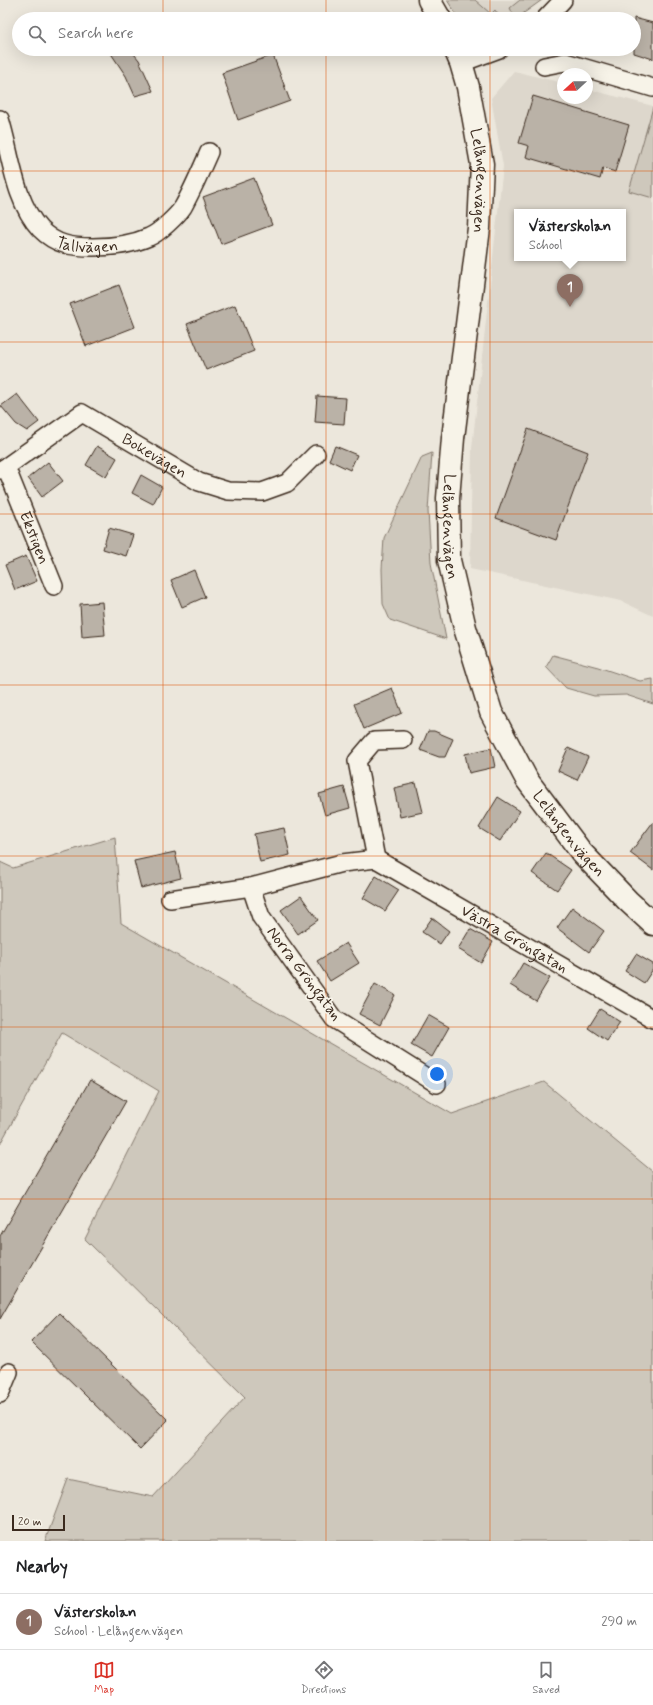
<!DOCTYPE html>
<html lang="en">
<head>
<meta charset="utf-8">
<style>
	:root { --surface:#fff; --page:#f2f2f2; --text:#202124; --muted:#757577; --line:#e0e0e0; --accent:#d93025 }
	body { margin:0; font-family:Mynerve,sans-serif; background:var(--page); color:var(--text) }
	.compass { position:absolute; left:557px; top:68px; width:36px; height:36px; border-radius:50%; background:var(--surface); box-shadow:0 4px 16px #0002; rotate:249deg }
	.scale { position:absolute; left:12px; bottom:10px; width:53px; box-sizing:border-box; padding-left:4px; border:2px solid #3b2a1e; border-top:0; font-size:11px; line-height:14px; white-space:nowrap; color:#3b2a1e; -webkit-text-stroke:3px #f7f3e8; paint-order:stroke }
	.you { position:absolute; left:437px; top:1074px; width:14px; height:14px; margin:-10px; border:3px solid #fff; border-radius:50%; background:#1a73e8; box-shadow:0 0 0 6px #1a73e833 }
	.badge { display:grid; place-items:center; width:26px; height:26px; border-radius:50%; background:var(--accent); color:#fff; font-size:13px; font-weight:700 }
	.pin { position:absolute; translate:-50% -33px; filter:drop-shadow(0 1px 2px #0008) }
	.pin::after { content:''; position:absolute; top:21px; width:14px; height:12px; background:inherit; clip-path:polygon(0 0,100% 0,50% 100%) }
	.popup { position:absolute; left:514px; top:209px; width:112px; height:52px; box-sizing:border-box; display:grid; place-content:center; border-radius:0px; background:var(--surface); filter:drop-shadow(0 1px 3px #0005); font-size:13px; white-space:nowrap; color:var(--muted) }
	.popup b { font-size:15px; color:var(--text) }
	.popup::after { content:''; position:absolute; left:50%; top:100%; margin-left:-8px; border:8px solid transparent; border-top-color:var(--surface) }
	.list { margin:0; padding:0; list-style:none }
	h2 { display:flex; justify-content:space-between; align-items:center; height:52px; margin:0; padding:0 16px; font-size:17px }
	h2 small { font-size:13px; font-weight:400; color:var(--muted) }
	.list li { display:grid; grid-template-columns:26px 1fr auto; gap:12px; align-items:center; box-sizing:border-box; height:56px; padding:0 16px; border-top:1px solid var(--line) }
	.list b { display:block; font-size:15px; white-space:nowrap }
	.list p { margin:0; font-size:13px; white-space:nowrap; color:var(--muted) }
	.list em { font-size:13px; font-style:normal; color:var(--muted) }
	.icon { flex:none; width:22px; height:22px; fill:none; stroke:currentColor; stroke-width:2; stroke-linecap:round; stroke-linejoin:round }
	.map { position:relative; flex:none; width:653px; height:1541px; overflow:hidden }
	.search { position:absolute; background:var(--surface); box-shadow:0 4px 16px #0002; left:12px; right:12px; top:12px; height:44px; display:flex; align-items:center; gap:10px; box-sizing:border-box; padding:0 14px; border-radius:22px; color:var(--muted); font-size:15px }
	.sheet { height:108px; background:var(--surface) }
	nav { display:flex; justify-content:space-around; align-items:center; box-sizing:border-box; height:56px; border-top:1px solid var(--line); background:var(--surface); font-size:11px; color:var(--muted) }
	nav a { display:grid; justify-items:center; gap:2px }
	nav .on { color:var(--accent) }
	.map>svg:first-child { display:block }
	.built { fill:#ddd7cc; fill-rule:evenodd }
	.green { fill:#cec8bc; stroke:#84796d }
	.building { fill:#bab2a7; stroke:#3b2a1e }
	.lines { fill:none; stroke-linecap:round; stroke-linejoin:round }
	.minor-casing { stroke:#3b2a1e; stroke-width:20 }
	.tertiary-casing { stroke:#3b2a1e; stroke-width:25 }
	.minor { stroke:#f7f3e8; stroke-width:17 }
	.tertiary { stroke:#f7f3e8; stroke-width:22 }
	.grid { fill:none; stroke:#df570d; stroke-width:1; stroke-opacity:0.55 }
	.labels { text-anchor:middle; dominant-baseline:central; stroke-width:3.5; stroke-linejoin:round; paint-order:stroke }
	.street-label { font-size:16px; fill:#3b2a1e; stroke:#f7f3e8 }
</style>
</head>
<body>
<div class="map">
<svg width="653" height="1541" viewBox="0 0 653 1541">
	<rect width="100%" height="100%" fill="#ece7dc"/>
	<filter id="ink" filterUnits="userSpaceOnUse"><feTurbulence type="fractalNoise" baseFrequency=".025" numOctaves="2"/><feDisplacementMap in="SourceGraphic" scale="8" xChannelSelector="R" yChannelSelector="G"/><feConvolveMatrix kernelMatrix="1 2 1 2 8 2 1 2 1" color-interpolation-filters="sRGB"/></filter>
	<g filter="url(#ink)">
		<path class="built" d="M 447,0 L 542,0 L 516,19 L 459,19 Z
			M 514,71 L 563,83 L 563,98 L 587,98 L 587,89 L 653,106 L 653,616 L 621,601 L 470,569 L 472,448 L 503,166 L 491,98 ZM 517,212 L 623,212 L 623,258 L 517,258 Z"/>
		<path class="green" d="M 447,0 L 475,0 L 491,14 L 495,10 L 501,19 L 459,19 Z
			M 520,0 L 542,0 L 517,18 L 514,16 L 510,8 Z
			M 653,107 L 653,198 L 629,191 Z
			M 432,453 L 428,511 L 431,563 L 446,639 L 390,620 L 383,604 L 382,569 L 384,538 L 422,457 Z
			M 553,655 L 598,667 L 640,681 L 653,679 L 653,704 L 626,695 L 594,696 L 566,688 L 546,667 Z
			M 115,837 L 121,923 L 452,1114 L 544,1082 L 653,1172 L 653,1541 L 45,1541 L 68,1479 L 153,1497 L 245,1397 L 85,1239 L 159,1091 L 62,1033 L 0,1144 L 0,862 L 13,868 Z"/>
		<path class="building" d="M 634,18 L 653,23 L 653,59 L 634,53 Z
			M 108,49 L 130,49 L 139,60 L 153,91 L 135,96 L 126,76 Z
			M 273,55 L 290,101 L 238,120 L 222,73 Z
			M 533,96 L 629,125 L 615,172 L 603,168 L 600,179 L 526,157 L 529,146 L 519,143 Z
			M 254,178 L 272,225 L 221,244 L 203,197 Z
			M 119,285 L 135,327 L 86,346 L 70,304 Z
			M 235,305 L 254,351 L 206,370 L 187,324 Z
			M 17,394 L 39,422 L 27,431 L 16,424 L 1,406 Z
			M 317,396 L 346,398 L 344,424 L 315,422 Z
			M 528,429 L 588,452 L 556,540 L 496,518 Z
			M 97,446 L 117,458 L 106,477 L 86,465 Z
			M 335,446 L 357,455 L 350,470 L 329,460 Z
			M 48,462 L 63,481 L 42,497 L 28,478 Z
			M 141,475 L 162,487 L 153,504 L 132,493 Z
			M 109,528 L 133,535 L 126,556 L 103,549 Z
			M 26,556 L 37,581 L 15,590 L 5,565 Z
			M 194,570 L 205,597 L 182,607 L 171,580 Z
			M 102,602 L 105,635 L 82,637 L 80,604 Z
			M 392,688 L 402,713 L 364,729 L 354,704 Z
			M 428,731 L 434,731 L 453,739 L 445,757 L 439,757 L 420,750 Z
			M 491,748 L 495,767 L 469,773 L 465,754 Z
			M 568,748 L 588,757 L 577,780 L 558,771 Z
			M 416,783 L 423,812 L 400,817 L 394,788 Z
			M 344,787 L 350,808 L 325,815 L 319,794 Z
			M 498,797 L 520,811 L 500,841 L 479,828 Z
			M 653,822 L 653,870 L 630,853 Z
			M 284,828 L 290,855 L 260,862 L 254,834 Z
			M 175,852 L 181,878 L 141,888 L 134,861 Z
			M 546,853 L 571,870 L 557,890 L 532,873 Z
			M 376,876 L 399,890 L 385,911 L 363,898 Z
			M 301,896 L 318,920 L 298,934 L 281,910 Z
			M 572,907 L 604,931 L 589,952 L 557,928 Z
			M 432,918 L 449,931 L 440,944 L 422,932 Z
			M 470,929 L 493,942 L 481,963 L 458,949 Z
			M 346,943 L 359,963 L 330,981 L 317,961 Z
			M 636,954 L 653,964 L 653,969 L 644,983 L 625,971 Z
			M 523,963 L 550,978 L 536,1001 L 510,985 Z
			M 375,984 L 395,995 L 380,1025 L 359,1014 Z
			M 600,1009 L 620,1022 L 607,1041 L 588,1028 Z
			M 428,1015 L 449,1027 L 432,1057 L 411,1045 Z
			M 90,1080 L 126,1101 L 0,1319 L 0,1236 Z
			M 59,1313 L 168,1420 L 140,1449 L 31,1342 Z"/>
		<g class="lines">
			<g class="minor-casing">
				<g id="minor">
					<path d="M 545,19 L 563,0"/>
					<path d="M 461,63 L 499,49"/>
					<path d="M 544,66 L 565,62 L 653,88"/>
					<path id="s1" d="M 0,119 C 11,154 14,201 40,229 C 56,245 71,247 93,247 C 111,247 133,244 149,237 C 159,233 177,216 183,207 C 193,189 201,170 209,152"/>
					<path id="s2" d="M 6,467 L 54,586"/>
					<path id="s3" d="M 0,470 L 6,467 L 82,413 L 199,482 L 228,491 L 262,492 L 287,483 L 316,454"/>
					<path d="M 376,859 L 357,761 L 374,741 L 403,740"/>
					<path d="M 251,887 L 261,917 L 334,1019 L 437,1084"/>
					<path id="s4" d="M 170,899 L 251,887 L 342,863 L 376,859 L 653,1019"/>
					<path d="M 0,1394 L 9,1372"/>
				</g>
			</g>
			<g class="tertiary-casing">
				<g id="tertiary">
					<path d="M 429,0 L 440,19"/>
					<path id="s5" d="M 455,49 L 461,63 L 468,87 L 482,164 L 479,228 L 453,438 L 448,498 L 449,560 L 465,628 L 491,712 L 527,780 L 582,853 L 628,901 L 653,924"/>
				</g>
			</g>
			<use href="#minor" class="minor"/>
			<use href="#tertiary" class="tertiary"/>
		</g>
	</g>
	<path class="grid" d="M 163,0 L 163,19M 326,0 L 326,19M 490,0 L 490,19M 163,49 L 163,1541M 326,49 L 326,1541M 490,49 L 490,1541M 0,171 L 653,171M 0,342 L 653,342M 0,514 L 653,514M 0,685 L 653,685M 0,856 L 653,856M 0,1027 L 653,1027M 0,1199 L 653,1199M 0,1370 L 653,1370"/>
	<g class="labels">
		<g class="street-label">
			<text stroke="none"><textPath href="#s5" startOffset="135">Lelångenvägen</textPath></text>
			<text stroke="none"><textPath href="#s1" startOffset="170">Tallvägen</textPath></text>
			<text stroke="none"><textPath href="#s3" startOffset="184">Bokevägen</textPath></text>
			<text stroke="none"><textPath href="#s5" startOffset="483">Lelångenvägen</textPath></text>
			<text stroke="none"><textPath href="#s2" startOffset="76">Ekstigen</textPath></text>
			<text stroke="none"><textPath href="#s5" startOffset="819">Lelångenvägen</textPath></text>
			<text stroke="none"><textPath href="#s4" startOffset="370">Västra Gröngatan</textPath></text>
			<text transform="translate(304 974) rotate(53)">Norra Gröngatan</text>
		</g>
	</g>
</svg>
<svg class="compass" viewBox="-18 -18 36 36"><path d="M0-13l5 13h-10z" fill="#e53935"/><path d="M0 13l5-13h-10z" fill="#757577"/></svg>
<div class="scale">20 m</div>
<div class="you"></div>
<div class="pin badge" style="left:570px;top:307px;background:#8d6e63">1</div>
<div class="popup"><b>Västerskolan</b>School</div>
<div class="search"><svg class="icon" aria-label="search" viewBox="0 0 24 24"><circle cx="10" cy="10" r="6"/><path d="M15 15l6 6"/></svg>Search here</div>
</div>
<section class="sheet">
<h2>Nearby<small></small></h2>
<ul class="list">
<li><span class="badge" style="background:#8d6e63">1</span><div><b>Västerskolan</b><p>School · Lelångenvägen</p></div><em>290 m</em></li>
</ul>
</section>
<nav>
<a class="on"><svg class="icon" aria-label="map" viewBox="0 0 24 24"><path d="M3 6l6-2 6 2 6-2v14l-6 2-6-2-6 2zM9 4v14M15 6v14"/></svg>Map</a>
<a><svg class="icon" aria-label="directions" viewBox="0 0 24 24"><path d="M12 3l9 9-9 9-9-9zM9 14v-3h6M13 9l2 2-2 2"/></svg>Directions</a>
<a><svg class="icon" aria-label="saved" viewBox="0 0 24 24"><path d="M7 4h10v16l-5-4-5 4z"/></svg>Saved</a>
</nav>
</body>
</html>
